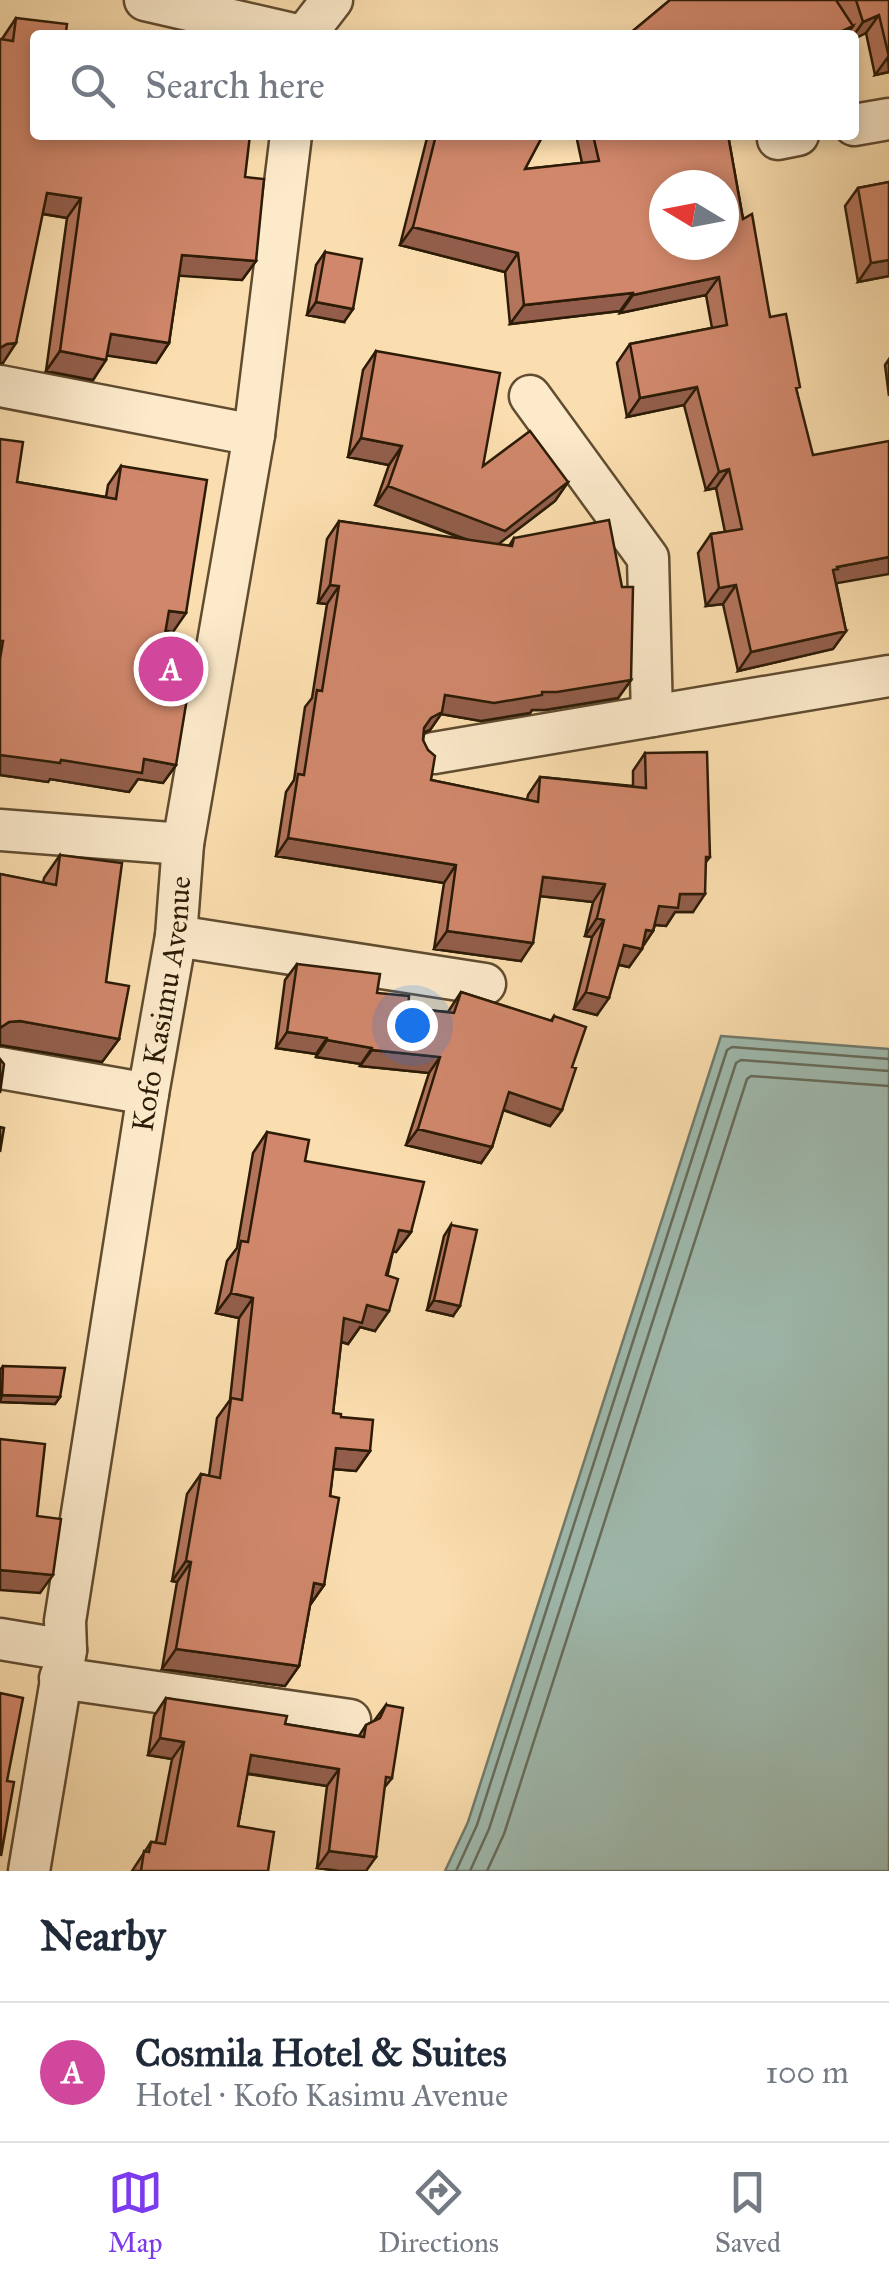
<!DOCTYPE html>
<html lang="en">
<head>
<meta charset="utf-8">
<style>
	:root { --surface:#fff; --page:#f6f6f7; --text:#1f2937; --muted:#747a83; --line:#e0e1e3; --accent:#7c3aed }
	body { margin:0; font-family:"IM FELL Great Primer",serif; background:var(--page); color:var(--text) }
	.compass { position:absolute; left:649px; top:170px; width:90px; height:90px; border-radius:50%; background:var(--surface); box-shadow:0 5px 15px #0003; rotate:280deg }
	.you { position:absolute; left:412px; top:1025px; width:35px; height:35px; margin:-25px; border:8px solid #fff; border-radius:50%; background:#1a73e8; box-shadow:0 0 0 15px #1a73e833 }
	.badge { display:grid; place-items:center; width:65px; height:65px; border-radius:50%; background:var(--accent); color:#fff; font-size:32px; font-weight:700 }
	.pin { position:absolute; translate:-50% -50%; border:5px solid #fff; box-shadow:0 2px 10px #0006 }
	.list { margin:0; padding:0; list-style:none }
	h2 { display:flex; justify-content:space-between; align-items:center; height:130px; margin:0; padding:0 40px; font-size:42px }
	h2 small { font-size:32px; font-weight:400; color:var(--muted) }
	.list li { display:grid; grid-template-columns:65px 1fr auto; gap:30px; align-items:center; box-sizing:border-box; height:140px; padding:0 40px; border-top:2px solid var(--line) }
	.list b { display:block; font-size:38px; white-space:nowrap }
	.list p { margin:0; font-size:32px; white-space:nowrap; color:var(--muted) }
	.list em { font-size:32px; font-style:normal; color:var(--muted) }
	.icon { flex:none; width:55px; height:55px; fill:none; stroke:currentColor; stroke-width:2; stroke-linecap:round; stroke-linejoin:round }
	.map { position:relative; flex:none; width:889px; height:1871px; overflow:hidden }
	.search { position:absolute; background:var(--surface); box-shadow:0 5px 15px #0003; left:30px; right:30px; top:30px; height:110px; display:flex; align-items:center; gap:25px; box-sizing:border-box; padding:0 35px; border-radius:10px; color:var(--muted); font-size:38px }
	.sheet { height:270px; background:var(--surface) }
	nav { display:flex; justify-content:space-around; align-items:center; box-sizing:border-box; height:140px; border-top:2px solid var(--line); background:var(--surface); font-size:28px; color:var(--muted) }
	nav a { display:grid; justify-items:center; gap:5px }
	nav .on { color:var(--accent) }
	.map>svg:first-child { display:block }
	.water { fill:#9fbbb0; stroke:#717b6c; stroke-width:2.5 }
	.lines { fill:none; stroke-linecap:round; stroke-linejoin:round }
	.shore { stroke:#666b5b; stroke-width:2.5 }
	.minor-casing { stroke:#604c30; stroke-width:45 }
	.minor { stroke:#fceacb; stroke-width:40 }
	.wall { fill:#b3745c; stroke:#2c1b06; stroke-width:2.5 }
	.shaded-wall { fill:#925e4b; stroke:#2c1b06; stroke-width:2.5 }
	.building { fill:#d0876b; stroke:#2c1b06; stroke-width:2.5; fill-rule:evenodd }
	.labels { text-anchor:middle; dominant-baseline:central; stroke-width:8; stroke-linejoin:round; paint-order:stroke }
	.street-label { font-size:30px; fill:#2c1b06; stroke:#fceacb }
</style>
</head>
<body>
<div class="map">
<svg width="889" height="1871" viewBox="0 0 889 1871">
	<rect width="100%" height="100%" fill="#fbdeaf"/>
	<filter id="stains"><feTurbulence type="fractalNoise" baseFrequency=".002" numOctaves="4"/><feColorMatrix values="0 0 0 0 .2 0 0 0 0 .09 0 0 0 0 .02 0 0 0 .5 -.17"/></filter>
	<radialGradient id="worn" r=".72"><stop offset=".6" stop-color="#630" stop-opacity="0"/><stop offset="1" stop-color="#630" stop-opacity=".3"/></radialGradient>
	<path class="water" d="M 721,1036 L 889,1049 L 889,1871 L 445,1871 L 468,1822 Z"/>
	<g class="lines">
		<path class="shore" d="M 456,1871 L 477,1825 L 727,1050 L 732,1047 L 889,1059
			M 470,1871 L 489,1829 L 736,1063 L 741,1060 L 889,1071
			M 487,1871 L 504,1834 L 747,1079 L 751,1076 L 889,1086"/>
		<g class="minor-casing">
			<g id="minor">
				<path d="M 145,0 L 297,35"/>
				<path d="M 305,35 L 332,0"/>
				<path d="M 854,125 L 889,119"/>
				<path d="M 778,139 L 798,135"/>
				<path d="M 0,386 L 254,435"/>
				<path d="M 530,396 L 648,558 L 652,716"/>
				<path d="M 434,753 L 889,676"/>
				<path d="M 0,830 L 183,844"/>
				<path d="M 176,936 L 485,984"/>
				<path d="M 0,1068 L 148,1094"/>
				<path d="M 0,1639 L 66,1650"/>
				<path d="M 60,1678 L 350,1720"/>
				<path id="s1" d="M 29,1871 L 66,1650 L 65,1621 L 148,1094 L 176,936 L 183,844 L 254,435 L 291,135"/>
			</g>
		</g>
		<use href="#minor" class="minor"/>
	</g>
	<path class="wall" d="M 670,0 L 889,0 L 889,72 L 875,75 L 866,33 L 854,35 L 628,35 Z
		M 16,18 L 66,32 L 245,177 L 256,261 L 242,280 L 179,275 L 169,343 L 156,363 L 107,355 L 93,380 L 46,371 L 67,218 L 42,214 L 3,363 L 2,39 Z
		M 425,135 L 543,135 L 525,169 L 582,163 L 576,135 L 728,135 L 743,219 L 770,317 L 797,392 L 846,631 L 833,649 L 738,671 L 723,604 L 706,606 L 698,553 L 711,534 L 725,532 L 716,488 L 706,490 L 684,405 L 627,417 L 617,363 L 630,344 L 712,328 L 706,295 L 620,313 L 620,311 L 510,324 L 505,272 L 400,245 L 427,138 Z
		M 889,182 L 889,276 L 858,282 L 845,206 L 858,188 Z
		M 325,252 L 344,322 L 307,315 L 316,265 Z
		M 376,351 L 483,466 L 568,482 L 555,501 L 498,544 L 509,546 L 514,538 L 631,680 L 618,698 L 545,710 L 532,710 L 530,713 L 481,721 L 441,714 L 430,730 L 424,733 L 423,740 L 431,780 L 527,800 L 528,795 L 540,777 L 633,786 L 633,771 L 645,753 L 710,857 L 706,862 L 693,912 L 675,912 L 666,926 L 655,925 L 653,931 L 629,967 L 619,965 L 597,1015 L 574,1009 L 592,937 L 585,936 L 593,902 L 540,896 L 521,961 L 434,949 L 444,883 L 276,856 L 286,792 L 294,780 L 305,707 L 312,698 L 327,604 L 318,603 L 327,539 L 339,521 L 466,540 L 375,505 L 389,465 L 348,457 L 363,370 Z
		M 889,359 L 889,396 L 885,365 Z
		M 0,439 L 17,482 L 106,497 L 108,485 L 121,466 L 173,632 L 166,631 L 158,674 L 176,765 L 163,783 L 138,779 L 129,792 L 50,779 L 48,782 L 0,775 Z
		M 60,855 L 106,982 L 119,1039 L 102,1062 L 0,1045 L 0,874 L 43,883 L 44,878 Z
		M 297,964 L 377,993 L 408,1008 L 448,1012 L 461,992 L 551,1021 L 554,1016 L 572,1067 L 562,1110 L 550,1126 L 503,1110 L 492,1147 L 481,1163 L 406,1145 L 429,1073 L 360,1066 L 361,1064 L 316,1057 L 316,1054 L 276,1048 L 285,980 Z
		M 267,1132 L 305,1161 L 411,1232 L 396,1252 L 393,1251 L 375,1331 L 360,1327 L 348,1344 L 341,1342 L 333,1413 L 341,1417 L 370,1451 L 356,1471 L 333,1469 L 330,1496 L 324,1585 L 310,1605 L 299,1666 L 285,1686 L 162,1669 L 177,1582 L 172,1581 L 187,1494 L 201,1474 L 209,1476 L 217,1418 L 230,1400 L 239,1318 L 216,1313 L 227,1261 L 237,1248 L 253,1153 Z
		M 451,1225 L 453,1316 L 427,1310 L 444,1236 Z
		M 3,1366 L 60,1397 L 55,1404 L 0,1402 L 0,1370 Z
		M 166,1698 L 285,1724 L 359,1736 L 366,1725 L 374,1721 L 386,1705 L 392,1778 L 384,1788 L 366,1871 L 340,1871 L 317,1868 L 327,1786 L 247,1774 L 238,1826 L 268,1871 L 132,1871 L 151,1842 L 156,1842 L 172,1759 L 148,1755 L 154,1716 Z"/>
	<path class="shaded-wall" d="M 879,15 L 866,33 L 854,39 L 854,35 L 863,22 Z
		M 853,26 L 847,35 L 834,35 Z
		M 888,57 L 889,72 L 875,75 Z
		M 47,193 L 81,198 L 67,218 L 33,212 Z
		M 413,227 L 518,253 L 505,272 L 400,245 Z
		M 182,255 L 256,261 L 242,280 L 168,275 Z
		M 889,260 L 889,276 L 858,282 L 871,263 Z
		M 719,277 L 706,295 L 620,313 L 633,295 Z
		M 633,293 L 620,311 L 510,324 L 524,305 Z
		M 316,302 L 353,309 L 344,322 L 307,315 Z
		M 111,334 L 169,343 L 156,363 L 97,354 Z
		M 16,343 L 3,363 L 0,363 L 0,348 L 7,344 Z
		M 60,351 L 106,360 L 93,380 L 46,371 Z
		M 697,387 L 684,405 L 627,417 L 640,398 Z
		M 361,438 L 402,446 L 389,465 L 348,457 Z
		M 729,469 L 716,488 L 706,490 L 719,472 Z
		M 568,482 L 555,501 L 492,549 L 375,505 L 388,486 Z
		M 889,557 L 889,574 L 827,585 L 833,570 L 837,567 Z
		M 330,585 L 339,586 L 327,604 L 318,603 Z
		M 736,585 L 723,604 L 706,606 L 719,588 Z
		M 169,611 L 186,613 L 173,632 L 156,629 Z
		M 846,631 L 833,649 L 738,671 L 751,652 Z
		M 631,680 L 618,698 L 545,710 L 532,710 L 530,713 L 481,721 L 441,714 L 430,730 L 418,735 L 445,695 L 542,692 Z
		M 0,755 L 61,760 L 144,759 L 176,765 L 163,783 L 138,779 L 129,792 L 50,779 L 48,782 L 0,775 Z
		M 288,838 L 456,865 L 444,883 L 276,856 Z
		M 543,877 L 605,884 L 593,902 L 530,895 Z
		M 680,894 L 705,894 L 693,912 L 675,912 L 666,926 L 647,924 L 659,906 Z
		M 597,918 L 604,920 L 592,937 L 585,936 Z
		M 646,930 L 653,931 L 641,949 Z
		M 447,931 L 533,943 L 521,961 L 434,949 Z
		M 624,945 L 642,949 L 629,967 L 612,963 Z
		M 586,992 L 609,998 L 597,1015 L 574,1009 Z
		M 20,1021 L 119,1039 L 102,1062 L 0,1045 L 0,1028 L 9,1022 Z
		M 287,1032 L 327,1038 L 316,1054 L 276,1048 Z
		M 327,1040 L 372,1048 L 361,1064 L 316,1057 Z
		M 372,1050 L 440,1057 L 429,1073 L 360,1066 Z
		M 509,1092 L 562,1110 L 550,1126 L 498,1108 Z
		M 418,1129 L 492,1147 L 481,1163 L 406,1145 Z
		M 399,1230 L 411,1232 L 396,1252 L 385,1250 Z
		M 231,1293 L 253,1298 L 239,1318 L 216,1313 Z
		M 434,1300 L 460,1306 L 453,1316 L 427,1310 Z
		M 367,1305 L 389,1311 L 375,1331 L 360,1327 L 348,1344 L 330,1338 L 344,1318 Z
		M 2,1395 L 60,1397 L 55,1404 L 0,1402 Z
		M 336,1448 L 370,1451 L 356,1471 L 322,1468 Z
		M 186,1561 L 191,1562 L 177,1582 L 172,1581 Z
		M 0,1570 L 53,1575 L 40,1593 L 0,1590 Z
		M 314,1583 L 324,1585 L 310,1605 Z
		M 176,1649 L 299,1666 L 285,1686 L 162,1669 Z
		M 160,1738 L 184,1742 L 172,1759 L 148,1755 Z
		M 251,1755 L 339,1769 L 327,1786 L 239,1772 Z
		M 329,1851 L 376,1857 L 366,1871 L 340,1871 L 317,1868 Z"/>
	<path class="building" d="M 670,0 L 836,0 L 853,26 L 834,35 L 628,35 Z
		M 856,0 L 889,0 L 889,57 L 879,15 L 863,22 Z
		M 16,18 L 67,24 L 66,32 L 86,35 L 35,35 L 35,135 L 250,135 L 245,177 L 264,179 L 256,261 L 182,255 L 169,343 L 111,334 L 106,360 L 60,351 L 81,198 L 47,193 L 16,343 L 7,344 L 0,348 L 0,39 L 13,41 Z
		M 436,135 L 543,135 L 525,169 L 599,161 L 593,135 L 728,135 L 743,219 L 752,214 L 770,317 L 786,314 L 800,387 L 796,388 L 813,455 L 889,441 L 889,557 L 837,567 L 838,569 L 833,570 L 846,631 L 751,652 L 736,585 L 719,588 L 711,534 L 742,529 L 729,469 L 719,472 L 697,387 L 640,398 L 630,344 L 727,325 L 719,277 L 633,295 L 633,293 L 524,305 L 518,253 L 413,227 ZM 664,185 L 724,185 L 724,245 L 664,245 Z
		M 889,182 L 889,260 L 871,263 L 858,188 Z
		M 325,252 L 362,259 L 353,309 L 316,302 Z
		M 376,351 L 500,373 L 483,466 L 530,431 L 568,482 L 505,531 L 388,486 L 402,446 L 361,438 Z
		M 0,439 L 23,442 L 17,482 L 116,499 L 121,466 L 207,480 L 186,613 L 169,611 L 158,674 L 190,680 L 176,765 L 144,759 L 142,773 L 61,760 L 60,763 L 0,755 L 0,659 L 3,641 L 0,641 Z
		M 609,520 L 622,587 L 633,587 L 631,680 L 557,692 L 542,692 L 542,695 L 494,703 L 445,695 L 442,712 L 431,718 L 424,728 L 423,740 L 428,750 L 435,756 L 431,780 L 538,802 L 540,777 L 646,788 L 645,753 L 707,752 L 710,857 L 706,857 L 705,894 L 680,894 L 678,908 L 659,906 L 653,931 L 646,930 L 642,949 L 624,945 L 609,998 L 586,992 L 604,920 L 597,918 L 605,884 L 543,877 L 533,943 L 447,931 L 456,865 L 288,838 L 298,774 L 304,775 L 317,690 L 322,691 L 339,586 L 330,585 L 339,521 L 512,546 L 514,538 Z
		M 60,855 L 122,863 L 106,982 L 129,986 L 119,1039 L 20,1021 L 9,1022 L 0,1028 L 0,874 L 56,885 Z
		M 297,964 L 380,974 L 377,993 L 409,996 L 408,1008 L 454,1013 L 461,992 L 552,1021 L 554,1016 L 586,1027 L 572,1067 L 576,1068 L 562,1110 L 509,1092 L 492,1147 L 418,1129 L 440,1057 L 372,1050 L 372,1048 L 327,1040 L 327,1038 L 287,1032 Z
		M 0,1059 L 4,1064 L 0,1093 Z
		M 0,1127 L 4,1128 L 0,1152 Z
		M 267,1132 L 309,1140 L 305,1161 L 424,1182 L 411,1232 L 399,1230 L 386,1275 L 398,1279 L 389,1311 L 367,1305 L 362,1323 L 344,1318 L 333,1413 L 341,1414 L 341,1417 L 373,1420 L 370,1451 L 336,1448 L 330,1496 L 339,1498 L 324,1585 L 314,1583 L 299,1666 L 176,1649 L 191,1562 L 186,1561 L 201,1474 L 220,1478 L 231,1398 L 242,1400 L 253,1298 L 231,1293 L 241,1241 L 248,1242 Z
		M 451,1225 L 477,1230 L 460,1306 L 434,1300 Z
		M 3,1366 L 65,1368 L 60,1397 L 2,1395 Z
		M 0,1439 L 45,1444 L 37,1516 L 61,1519 L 53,1575 L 0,1570 Z
		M 0,1693 L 23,1698 L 7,1781 L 14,1782 L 1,1856 Z
		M 166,1698 L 287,1716 L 285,1724 L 364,1737 L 366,1725 L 380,1718 L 386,1705 L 403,1708 L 392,1778 L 386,1777 L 376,1857 L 329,1851 L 339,1769 L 251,1755 L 238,1826 L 274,1832 L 268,1871 L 141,1871 L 144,1851 L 149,1852 L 151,1842 L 165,1844 L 184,1742 L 160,1738 Z"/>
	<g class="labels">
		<g class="street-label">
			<text stroke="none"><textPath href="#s1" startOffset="878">Kofo Kasimu Avenue</textPath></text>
		</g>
	</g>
	<rect width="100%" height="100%" filter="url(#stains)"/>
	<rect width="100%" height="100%" fill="url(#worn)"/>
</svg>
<svg class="compass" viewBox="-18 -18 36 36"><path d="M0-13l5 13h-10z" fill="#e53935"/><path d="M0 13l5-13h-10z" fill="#747a83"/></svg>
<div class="you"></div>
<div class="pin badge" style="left:171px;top:669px;background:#d1479c">A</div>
<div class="search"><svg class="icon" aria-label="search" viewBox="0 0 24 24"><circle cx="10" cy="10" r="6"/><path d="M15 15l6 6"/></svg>Search here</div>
</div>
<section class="sheet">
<h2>Nearby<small></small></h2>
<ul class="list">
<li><span class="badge" style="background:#d1479c">A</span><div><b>Cosmila Hotel &amp; Suites</b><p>Hotel · Kofo Kasimu Avenue</p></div><em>100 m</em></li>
</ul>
</section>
<nav>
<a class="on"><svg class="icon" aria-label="map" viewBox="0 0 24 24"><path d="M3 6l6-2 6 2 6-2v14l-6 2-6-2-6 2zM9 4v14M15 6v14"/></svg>Map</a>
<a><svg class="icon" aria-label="directions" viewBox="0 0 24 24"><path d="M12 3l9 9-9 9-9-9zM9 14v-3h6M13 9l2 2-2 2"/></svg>Directions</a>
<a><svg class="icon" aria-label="saved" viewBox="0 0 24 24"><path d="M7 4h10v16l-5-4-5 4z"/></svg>Saved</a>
</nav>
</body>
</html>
